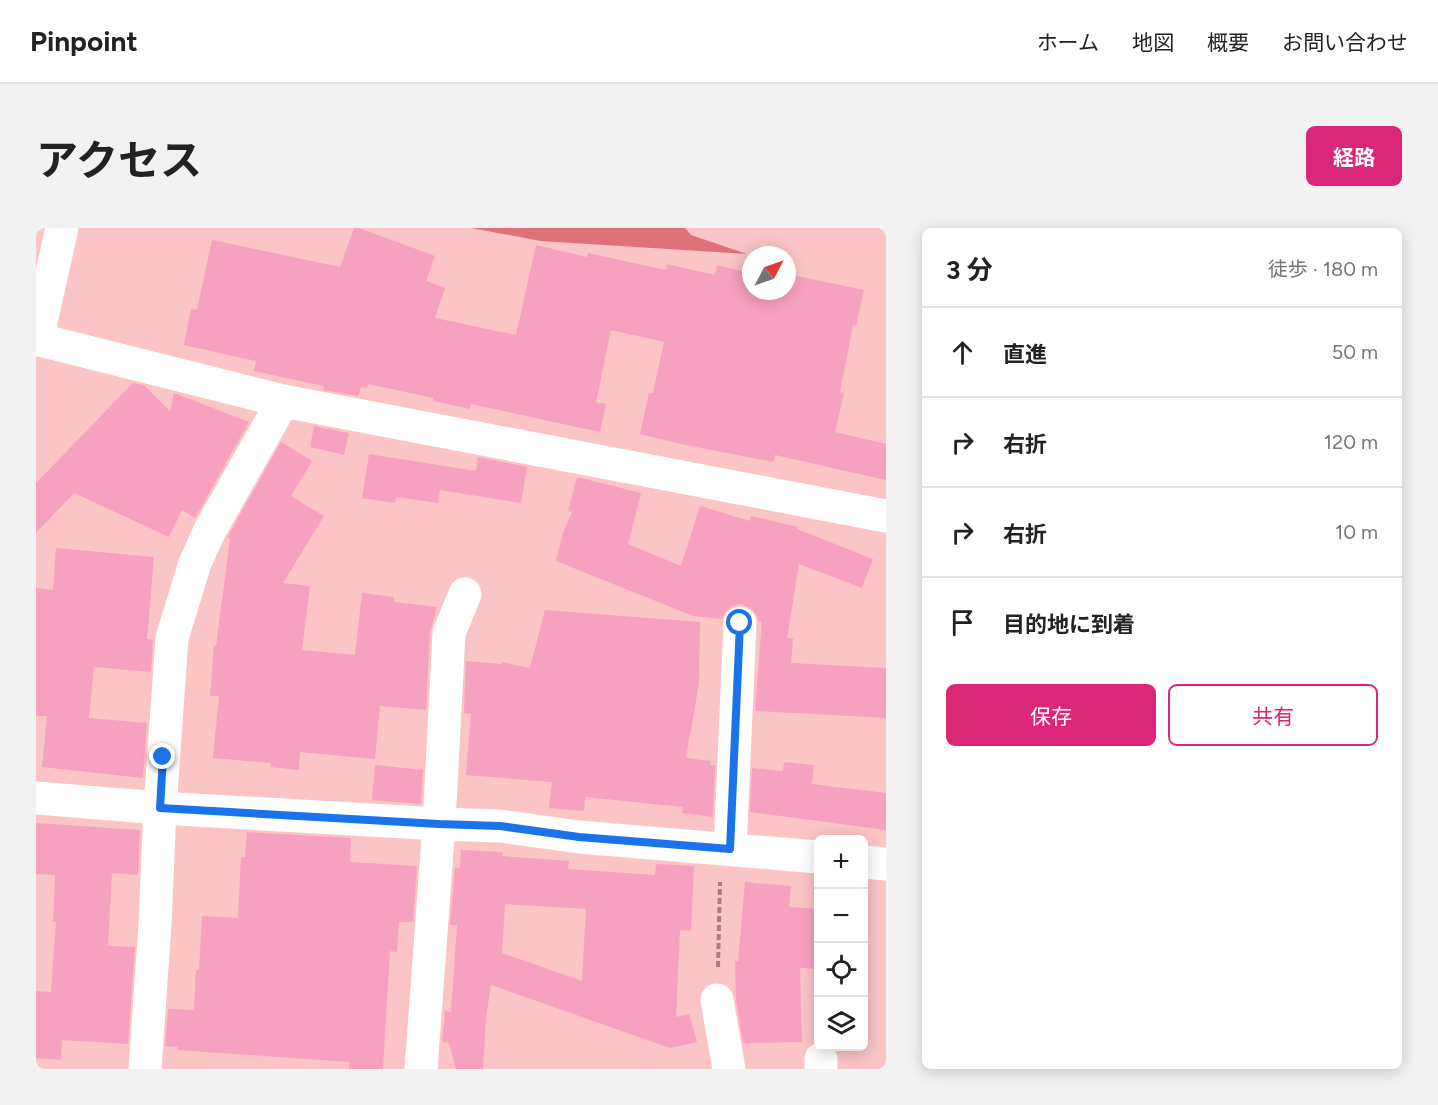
<!DOCTYPE html>
<html lang="ja">
<head>
<meta charset="utf-8">
<style>
	:root { --surface:#fff; --page:#f2f2f2; --text:#222; --muted:#767676; --line:#e0e0e0; --accent:#db2777 }
	body { margin:0; font-family:Figtree,"Noto Sans JP",sans-serif; background:var(--page); color:var(--text) }
	.controls { position:absolute; right:18px; bottom:18px; display:grid; overflow:hidden; border-radius:9px; box-shadow:0 3px 15px #0003 }
	.controls button { width:54px; height:54px; display:grid; place-items:center; padding:0; border:0; border-bottom:2px solid var(--line); background:var(--surface); color:var(--text); font:30px sans-serif }
	.compass { position:absolute; left:706px; top:18px; width:54px; height:54px; border-radius:50%; background:var(--surface); box-shadow:0 3px 15px #0003; rotate:49deg }
	.stop { position:absolute; width:18px; height:18px; margin:-14px; border:4px solid #1a73e8; border-radius:50%; background:#fff }
	.stop.end { background:#1a73e8; border-color:#fff; box-shadow:0 2px 6px #0008 }
	.list { margin:0; padding:0; list-style:none }
	h2 { display:flex; justify-content:space-between; align-items:center; height:78px; margin:0; padding:0 24px; font-size:26px }
	h2 small { font-size:20px; font-weight:400; color:var(--muted) }
	.list li { display:grid; grid-template-columns:39px 1fr auto; gap:18px; align-items:center; box-sizing:border-box; height:90px; padding:0 24px; border-top:2px solid var(--line) }
	.list b { display:block; font-size:22px; white-space:nowrap }
	.list em { font-size:20px; font-style:normal; color:var(--muted) }
	.actions { display:flex; gap:12px; padding:18px 24px }
	.actions a { flex:1; padding:14px 0; border:2px solid var(--accent); border-radius:9px; text-align:center; font-size:21px; color:var(--accent) }
	.actions .main { background:var(--accent); color:#fff }
	.icon { flex:none; width:33px; height:33px; fill:none; stroke:currentColor; stroke-width:2; stroke-linecap:round; stroke-linejoin:round }
	.map { position:relative; flex:none; width:850px; height:841px; overflow:hidden; border-radius:9px }
	header { display:flex; align-items:center; gap:36px; box-sizing:border-box; height:84px; padding:0 30px; background:var(--surface); border-bottom:2px solid var(--line) }
	header strong { font-size:28px }
	nav { display:flex; gap:33px; margin-inline-start:auto; font-size:21px }
	.intro { display:flex; align-items:center; justify-content:space-between; box-sizing:border-box; height:144px; padding:0 36px }
	h1 { margin:0; font-size:42px }
	.button { padding:15px 27px; border-radius:9px; background:var(--accent); color:#fff; font-size:21px; font-weight:700 }
	main { display:flex; gap:36px; padding:0 36px }
	aside { flex:1; background:var(--surface); border-radius:9px; box-shadow:0 3px 15px #0003 }
	.map>svg:first-child { display:block }
	.forest { fill:#df7179 }
	.building { fill:#f7a1c0; fill-rule:evenodd }
	.lines { fill:none; stroke-linecap:round; stroke-linejoin:round }
	.path { stroke:#ab7d7e; stroke-width:4; stroke-dasharray:6 3; stroke-linecap:butt }
	.minor { stroke:#fff; stroke-width:33 }
	.route { stroke:#1a73e8; stroke-width:8 }
</style>
</head>
<body>
<header>
<strong>Pinpoint</strong>
<nav><a>ホーム</a><a>地図</a><a>概要</a><a>お問い合わせ</a></nav>
</header>
<div class="intro"><h1>アクセス</h1><a class="button">経路</a></div>
<main>
<div class="map">
<svg width="850" height="841" viewBox="0 0 850 841">
	<rect width="100%" height="100%" fill="#fbc4c5"/>
	<path class="forest" d="M 435,0 L 649,0 L 655,7 L 711,26 L 505,13 Z"/>
	<path class="building" d="M 318,0 L 323,0 L 399,28 L 390,53 L 409,60 L 399,90 L 480,107 L 500,17 L 551,29 L 552,25 L 630,42 L 631,36 L 679,47 L 681,37 L 715,45 L 715,63 L 751,63 L 751,46 L 828,62 L 820,98 L 817,97 L 804,164 L 808,165 L 799,204 L 850,216 L 850,252 L 739,227 L 737,234 L 645,216 L 604,206 L 613,165 L 617,165 L 628,114 L 575,102 L 560,174 L 570,176 L 564,204 L 435,176 L 434,181 L 397,173 L 397,170 L 332,156 L 331,160 L 325,159 L 322,168 L 287,162 L 288,158 L 218,143 L 220,133 L 148,117 L 155,81 L 161,82 L 176,12 L 304,39 Z
		M 97,155 L 108,157 L 134,183 L 138,165 L 213,194 L 159,290 L 146,282 L 133,309 L 38,265 L 0,305 L 0,255 Z
		M 278,198 L 313,205 L 308,227 L 274,219 Z
		M 245,214 L 276,233 L 255,268 L 288,288 L 247,355 L 274,358 L 266,422 L 319,427 L 326,365 L 358,369 L 358,374 L 401,379 L 394,404 L 390,482 L 344,478 L 339,531 L 264,524 L 263,542 L 234,539 L 235,535 L 177,530 L 183,468 L 174,468 L 178,418 L 180,418 L 194,311 L 191,310 Z
		M 333,226 L 440,243 L 442,229 L 491,239 L 485,275 L 404,262 L 402,275 L 360,269 L 359,275 L 326,270 Z
		M 541,249 L 605,265 L 592,316 L 645,338 L 664,278 L 714,293 L 715,288 L 762,299 L 761,301 L 837,331 L 826,360 L 763,336 L 751,410 L 757,410 L 755,435 L 850,440 L 850,490 L 719,483 L 726,393 L 722,393 L 720,386 L 715,380 L 705,376 L 696,378 L 689,384 L 686,391 L 657,388 L 520,333 L 527,305 L 536,284 L 532,283 Z
		M 20,320 L 118,329 L 111,411 L 117,412 L 115,444 L 58,439 L 53,490 L 111,495 L 107,550 L 6,539 L 11,488 L 0,488 L 0,360 L 17,362 Z
		M 509,382 L 664,394 L 663,455 L 650,530 L 675,533 L 674,537 L 679,537 L 677,589 L 646,585 L 647,579 L 549,569 L 548,583 L 513,580 L 516,554 L 430,547 L 435,486 L 428,485 L 430,433 L 466,436 L 466,434 L 494,440 Z
		M 748,534 L 778,537 L 776,556 L 850,565 L 850,602 L 714,584 L 716,540 L 747,543 Z
		M 339,537 L 387,542 L 385,576 L 336,572 Z
		M 0,595 L 104,602 L 102,647 L 76,645 L 72,718 L 99,719 L 92,816 L 26,812 L 25,832 L 0,830 L 0,763 L 15,764 L 20,694 L 17,694 L 19,647 L 0,646 Z
		M 211,604 L 315,610 L 314,634 L 381,638 L 377,694 L 363,694 L 361,724 L 354,723 L 347,841 L 313,841 L 313,834 L 141,822 L 142,819 L 129,818 L 132,781 L 158,782 L 160,742 L 163,742 L 166,688 L 202,690 L 205,629 L 209,629 Z
		M 425,622 L 466,624 L 466,628 L 533,633 L 532,641 L 619,647 L 620,636 L 658,638 L 655,703 L 644,702 L 640,789 L 653,786 L 661,814 L 634,820 L 455,757 L 450,789 L 447,841 L 420,841 L 413,815 L 406,814 L 409,783 L 415,784 L 421,697 L 414,697 L 419,640 L 424,640 ZM 469,676 L 550,681 L 546,753 L 466,725 Z
		M 709,654 L 755,658 L 753,679 L 783,681 L 783,741 L 764,740 L 766,814 L 707,815 L 700,771 L 699,733 L 702,733 Z"/>
	<g class="lines">
		<path class="path" d="M 682,739 L 684,654"/>
		<path class="minor" d="M 0,111 L 247,173 L 850,288
			M 1,112 L 26,0
			M 0,570 L 124,580 L 403,596 L 464,598 L 543,609 L 782,629
			M 694,621 L 704,395
			M 828,634 L 850,636
			M 681,772 L 693,841
			M 785,831 L 785,841
			M 109,841 L 119,696 L 124,580 L 136,410 L 159,335 L 174,302 L 247,173
			M 385,841 L 403,596 L 413,405 L 429,366"/>
	</g>
	<g class="lines">
		<path class="route" d="M 127,529 L 124,580 L 403,596 L 464,598 L 543,609 L 694,621 L 704,395"/>
	</g>
</svg>
<div class="controls">
<button>+</button>
<button>−</button>
<button><svg class="icon" aria-label="locate" viewBox="0 0 24 24"><circle cx="12" cy="12" r="6"/><path d="M12 2v4M12 18v4M2 12h4M18 12h4"/></svg></button>
<button><svg class="icon" aria-label="layers" viewBox="0 0 24 24"><path d="M12 4l9 5-9 5-9-5zM3 14l9 5 9-5"/></svg></button>
</div>
<svg class="compass" viewBox="-18 -18 36 36"><path d="M0-13l5 13h-10z" fill="#e53935"/><path d="M0 13l5-13h-10z" fill="#767676"/></svg>
<div class="stop" style="left:704px;top:395px"></div>
<div class="stop end" style="left:127px;top:529px"></div>
</div>
<aside>
<h2>3 分<small>徒歩 · 180 m</small></h2>
<ul class="list">
<li><svg class="icon" aria-label="ahead" viewBox="0 0 24 24"><path d="M12 20V5M6 11l6-6 6 6"/></svg><div><b>直進</b></div><em>50 m</em></li>
<li><svg class="icon" aria-label="right" viewBox="0 0 24 24"><path d="M7 20v-9h11M14 6l5 5-5 5"/></svg><div><b>右折</b></div><em>120 m</em></li>
<li><svg class="icon" aria-label="right" viewBox="0 0 24 24"><path d="M7 20v-9h11M14 6l5 5-5 5"/></svg><div><b>右折</b></div><em>10 m</em></li>
<li><svg class="icon" aria-label="arrive" viewBox="0 0 24 24"><path d="M6 21V4h12l-3 4 3 4H6"/></svg><div><b>目的地に到着</b></div></li>
</ul>
<div class="actions"><a class="main">保存</a><a>共有</a></div>
</aside>
</main>
</body>
</html>
